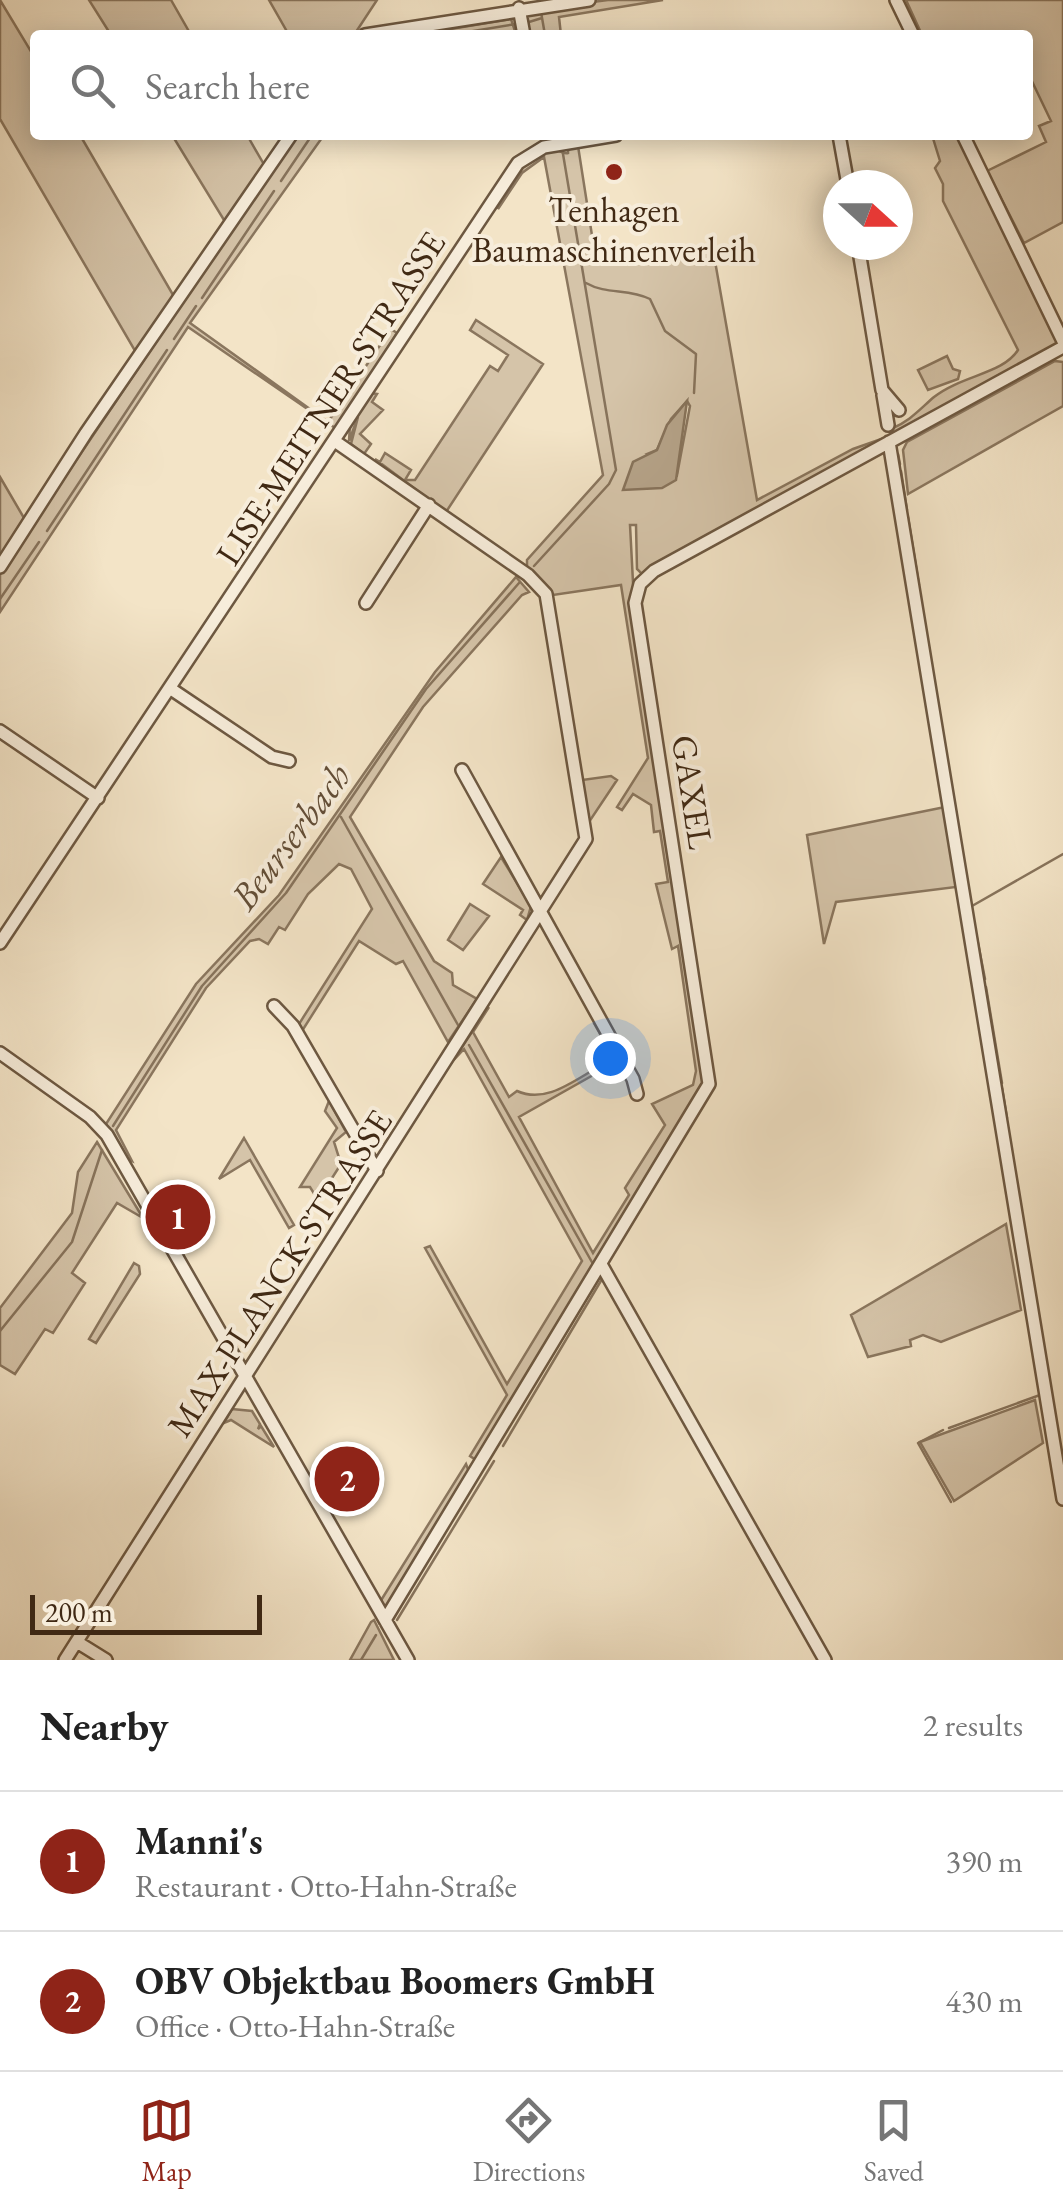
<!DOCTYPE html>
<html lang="en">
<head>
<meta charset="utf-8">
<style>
	:root { --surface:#fff; --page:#f2f2f2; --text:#222; --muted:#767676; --line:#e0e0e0; --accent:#8f2418 }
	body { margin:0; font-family:"EB Garamond",serif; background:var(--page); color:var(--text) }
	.compass { position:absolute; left:823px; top:170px; width:90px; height:90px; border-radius:50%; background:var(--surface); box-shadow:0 5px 25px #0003; rotate:111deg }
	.scale { position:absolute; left:30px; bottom:25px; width:232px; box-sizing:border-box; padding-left:10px; border:5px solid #402914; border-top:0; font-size:28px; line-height:35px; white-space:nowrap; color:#402914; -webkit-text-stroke:8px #f7eddb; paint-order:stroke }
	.you { position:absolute; left:610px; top:1058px; width:35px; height:35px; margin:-25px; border:8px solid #fff; border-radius:50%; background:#1a73e8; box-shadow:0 0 0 15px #1a73e833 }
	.badge { display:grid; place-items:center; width:65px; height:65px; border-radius:50%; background:var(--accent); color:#fff; font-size:32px; font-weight:700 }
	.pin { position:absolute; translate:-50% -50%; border:5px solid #fff; box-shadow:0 2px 10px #0006 }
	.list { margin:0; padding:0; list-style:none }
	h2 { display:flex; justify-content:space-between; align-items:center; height:130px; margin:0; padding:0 40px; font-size:42px }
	h2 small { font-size:32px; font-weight:400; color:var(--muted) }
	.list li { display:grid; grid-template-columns:65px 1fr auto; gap:30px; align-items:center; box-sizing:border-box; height:140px; padding:0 40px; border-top:2px solid var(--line) }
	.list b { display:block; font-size:38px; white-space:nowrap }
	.list p { margin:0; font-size:32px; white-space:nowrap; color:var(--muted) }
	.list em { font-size:32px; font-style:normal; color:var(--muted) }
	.icon { flex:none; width:55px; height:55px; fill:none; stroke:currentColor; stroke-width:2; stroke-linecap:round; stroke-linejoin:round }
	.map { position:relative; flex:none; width:1063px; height:1660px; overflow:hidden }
	.search { position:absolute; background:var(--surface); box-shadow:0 5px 25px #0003; left:30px; right:30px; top:30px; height:110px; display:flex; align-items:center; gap:25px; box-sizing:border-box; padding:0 35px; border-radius:10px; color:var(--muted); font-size:38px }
	.sheet { height:410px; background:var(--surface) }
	nav { display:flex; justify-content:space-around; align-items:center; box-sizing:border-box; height:140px; border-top:2px solid var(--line); background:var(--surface); font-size:28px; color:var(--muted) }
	nav a { display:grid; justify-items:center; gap:5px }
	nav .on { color:var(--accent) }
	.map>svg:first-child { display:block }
	.green { fill:#d5c4a9; stroke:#8a765e; stroke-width:2.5; fill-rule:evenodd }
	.water { fill:#b6a48a; stroke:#87735b; stroke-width:2.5 }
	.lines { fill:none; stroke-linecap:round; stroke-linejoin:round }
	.stream { stroke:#87735b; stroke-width:2.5 }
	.minor-casing { stroke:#6d5841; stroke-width:16 }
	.minor { stroke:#f7eddb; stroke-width:11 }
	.poi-dot { fill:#8f2418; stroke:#f7eddb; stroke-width:4 }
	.labels { text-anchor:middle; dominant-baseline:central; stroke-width:8; stroke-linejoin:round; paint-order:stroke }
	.poi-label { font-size:35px; fill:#402914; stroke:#f7eddb }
	.street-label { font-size:35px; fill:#402914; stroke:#f7eddb }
	.water-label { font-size:38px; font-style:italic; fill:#634e37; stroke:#f7eddb }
</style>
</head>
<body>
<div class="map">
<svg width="1063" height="1660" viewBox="0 0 1063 1660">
	<rect width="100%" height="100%" fill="#f3e4c7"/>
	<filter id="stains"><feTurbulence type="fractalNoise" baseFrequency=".002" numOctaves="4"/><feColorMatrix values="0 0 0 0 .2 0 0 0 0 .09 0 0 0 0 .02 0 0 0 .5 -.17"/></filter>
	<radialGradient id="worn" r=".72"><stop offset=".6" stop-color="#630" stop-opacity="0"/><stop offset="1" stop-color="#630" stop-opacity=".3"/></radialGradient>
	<path class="green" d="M 0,0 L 35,58 L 35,135 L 80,135 L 176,300 L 138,356 L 0,119 Z
		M 89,0 L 171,0 L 191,35 L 111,35 Z
		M 269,0 L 377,0 L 354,35 L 289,35 Z
		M 608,0 L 663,0 L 559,17 L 561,35 L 527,35 L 524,22 L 530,10 Z
		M 906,0 L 1063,0 L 1063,222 L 1024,243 L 987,171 L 1046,142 L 1039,126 L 1051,121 L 1028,73 L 1028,35 L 922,35 Z
		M 511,19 L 515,31 L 414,35 Z
		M 172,135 L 247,135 L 266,168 L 227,225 Z
		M 296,135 L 324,135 L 190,323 L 328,422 L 391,329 L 397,333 L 338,430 L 188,327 L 0,612 L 0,573 Z
		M 932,135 L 960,135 L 1059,341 L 1057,347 L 893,435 L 891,429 C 910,421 919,410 934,397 C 962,375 1003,374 1018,350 L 943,201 L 943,184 L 935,168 L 940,161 Z
		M 578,146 L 596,261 L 712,244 L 757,500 L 853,449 L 884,438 L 884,442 L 642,574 L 637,569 L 636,525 L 630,525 L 634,601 L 708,1077 L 476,1460 L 470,1456 L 507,1395 L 425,1248 L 430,1246 L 507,1384 L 582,1261 L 464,1049 L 451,1063 L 489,1007 L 473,1032 L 509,1097 L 517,1091 C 546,1104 573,1081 600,1066 L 600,1057 L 609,1050 L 595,1025 L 599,1026 L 614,1052 L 611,1065 L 519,1117 L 593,1253 L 629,1195 L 625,1188 L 665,1125 L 652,1104 L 693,1085 L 696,1071 L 678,946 L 672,949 L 656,884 L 668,882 L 660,831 L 654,832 L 651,805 L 633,794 L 622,810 L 617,807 L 648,758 L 621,585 L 553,595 L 527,570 L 527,560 L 603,475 L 544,157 L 522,173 L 498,209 C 503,188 527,143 556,150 C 561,151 564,154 568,153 L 568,148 ZM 687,401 L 690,406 L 677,475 L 647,454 L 657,450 L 671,419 Z
		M 476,320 L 543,364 L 446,512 L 375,459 L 380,462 L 385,453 L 411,470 L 405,480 L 415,480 L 490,366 L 498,371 L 508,355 L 470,330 Z
		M 947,356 L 953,369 L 960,371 L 958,379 L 928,390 L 918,370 Z
		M 1055,361 L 1063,362 L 1063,406 L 908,494 L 903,450 L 907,442 Z
		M 371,393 L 377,394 L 372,402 L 383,410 L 360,434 L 371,444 L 364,454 L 351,444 L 358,417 L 349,441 L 350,425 Z
		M 0,477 L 24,518 L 0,559 Z
		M 516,577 L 529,592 L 522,595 L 423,707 L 350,817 L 434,961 L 452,973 L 453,985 L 477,999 L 448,1042 L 403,961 L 396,964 L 359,941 L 302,1031 L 299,1024 L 372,909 L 351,869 L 339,864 L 308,894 L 285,930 L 279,927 L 268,944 L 259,939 L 250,941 L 206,988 L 116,1130 L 132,1161 L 127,1159 L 106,1124 L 196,984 L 279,895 L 435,672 Z
		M 611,776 L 617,780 L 589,822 L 582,780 Z
		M 945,807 L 956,887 L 836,902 L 824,944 L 807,835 Z
		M 501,857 L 531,906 L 527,920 L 520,915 L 523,910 L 483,884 Z
		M 470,904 L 489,916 L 463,950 L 448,940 Z
		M 329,1101 L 346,1132 L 334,1142 L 341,1164 L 318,1200 L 310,1187 L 300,1187 L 337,1128 L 325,1111 Z
		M 244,1138 L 294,1225 L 289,1228 L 250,1160 L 219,1179 Z
		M 97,1142 L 143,1218 L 117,1203 L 72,1273 L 85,1283 L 53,1333 L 45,1329 L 15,1374 L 0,1365 L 0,1308 L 72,1213 L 78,1172 Z
		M 1006,1224 L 1021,1310 L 941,1342 L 923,1335 L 910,1340 L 911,1346 L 868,1357 L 851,1315 Z
		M 134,1263 L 139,1266 L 140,1274 L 96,1343 L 89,1339 Z
		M 1035,1400 L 1043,1443 L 954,1501 L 920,1442 Z
		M 232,1409 L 252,1411 L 260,1424 L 258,1429 L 261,1426 L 274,1447 L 231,1420 L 224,1423 Z
		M 466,1464 L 469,1472 L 389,1607 L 384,1607 L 380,1602 Z
		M 374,1620 L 394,1660 L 350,1660 L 371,1622 Z"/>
	<path class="water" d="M 687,401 L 676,480 L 662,488 L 623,490 L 633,462 L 657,450 L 667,425 Z"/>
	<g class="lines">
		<path class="stream" d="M 541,12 L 545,35
			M 529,22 L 542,18
			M 449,35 L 516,24
			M 281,181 L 312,135
			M 586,283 C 607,295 628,288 650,299 L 665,331 L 696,354 L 694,393
			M 202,298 L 274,191
			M 174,339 L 196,306
			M 990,393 L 1055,359
			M 898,454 L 900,464
			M 901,471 L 907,510
			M 908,517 L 919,585
			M 47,531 L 167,350
			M 534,566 L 609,484 L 616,470 L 562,148
			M 0,599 L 39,542
			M 341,817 L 458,1025
			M 972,906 L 1063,854
			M 977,938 L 985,979
			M 986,987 L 1002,1083
			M 469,1045 L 593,1264
			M 1002,1088 L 1007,1118
			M 113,1126 L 202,986 L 286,893 L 426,689 L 519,583
			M 0,1331 L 72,1242 L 102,1150
			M 949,1428 L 1040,1395
			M 943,1430 L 918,1443 L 951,1502
			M 503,1446 L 602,1279
			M 397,1620 L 494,1461
			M 361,1660 L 376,1635"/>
		<g class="minor-casing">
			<path id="minor" d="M 896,0 L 913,35
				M 519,8 L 524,35
				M 365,35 L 589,0
				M 839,135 L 848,185
				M 963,135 L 1063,341
				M 858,245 L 882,390 L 899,410
				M 883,395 L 888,425
				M 889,442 L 1063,1499
				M 0,567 L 86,433 L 291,135
				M 366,603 L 429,505
				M 171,689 L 272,757 L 289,761
				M 0,731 L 98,798
				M 462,770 L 633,1079 L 637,1094
				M 0,943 L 518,163 L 544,147 L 616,135
				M 274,1006 L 293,1026 L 377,1171
				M 0,1053 L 90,1117 L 107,1135 L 408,1660
				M 602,1266 L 825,1660
				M 385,1620 L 709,1084 L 635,603 L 640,584 L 654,571 L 1063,347
				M 77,1642 L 106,1660
				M 65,1660 L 586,839 L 546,594 L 528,575 L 336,442"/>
		</g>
		<use href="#minor" class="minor"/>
	</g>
	<circle class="poi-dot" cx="614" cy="172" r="10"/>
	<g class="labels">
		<g class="poi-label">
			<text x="614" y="209">Tenhagen<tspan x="614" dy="40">Baumaschinenverleih</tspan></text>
		</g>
		<g class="street-label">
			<text transform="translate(330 398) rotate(-57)">LISE-MEITNER-STRASSE</text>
			<text transform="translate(693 792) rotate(81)">GAXEL</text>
			<text transform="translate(279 1273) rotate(-57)">MAX-PLANCK-STRASSE</text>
		</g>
		<g class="water-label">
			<text transform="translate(290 836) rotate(-53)">Beurserbach</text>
		</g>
	</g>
	<rect width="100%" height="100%" filter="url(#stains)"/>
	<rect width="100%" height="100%" fill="url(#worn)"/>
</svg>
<svg class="compass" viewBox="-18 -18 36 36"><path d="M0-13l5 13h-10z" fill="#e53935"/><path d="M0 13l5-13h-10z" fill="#767676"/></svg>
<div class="scale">200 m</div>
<div class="you"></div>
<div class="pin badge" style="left:178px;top:1217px">1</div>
<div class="pin badge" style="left:347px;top:1479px">2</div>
<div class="search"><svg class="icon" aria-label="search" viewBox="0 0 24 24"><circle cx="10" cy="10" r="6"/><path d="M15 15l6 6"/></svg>Search here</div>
</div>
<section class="sheet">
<h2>Nearby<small>2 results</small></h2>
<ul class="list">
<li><span class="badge">1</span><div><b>Manni's</b><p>Restaurant · Otto-Hahn-Straße</p></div><em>390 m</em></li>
<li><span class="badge">2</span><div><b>OBV Objektbau Boomers GmbH</b><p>Office · Otto-Hahn-Straße</p></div><em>430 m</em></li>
</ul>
</section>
<nav>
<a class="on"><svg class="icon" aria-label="map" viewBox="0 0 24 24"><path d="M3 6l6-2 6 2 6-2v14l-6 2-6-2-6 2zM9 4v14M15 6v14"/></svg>Map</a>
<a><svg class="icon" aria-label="directions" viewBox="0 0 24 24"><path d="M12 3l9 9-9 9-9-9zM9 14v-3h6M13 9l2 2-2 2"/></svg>Directions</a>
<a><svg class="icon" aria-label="saved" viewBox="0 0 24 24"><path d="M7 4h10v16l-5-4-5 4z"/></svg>Saved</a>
</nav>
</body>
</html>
